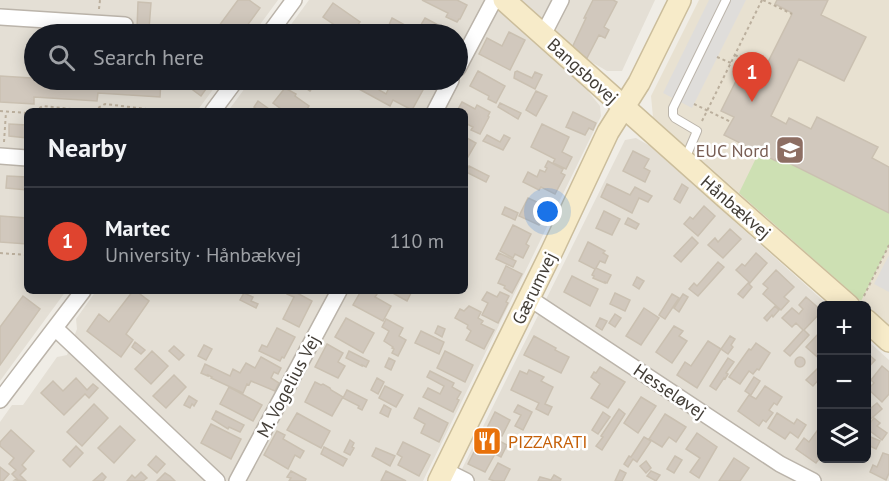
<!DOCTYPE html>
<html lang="en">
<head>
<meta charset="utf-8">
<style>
	:root { --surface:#171b24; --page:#242831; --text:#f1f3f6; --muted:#9ea1a6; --line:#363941; --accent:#df442f }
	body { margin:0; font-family:"PT Sans",sans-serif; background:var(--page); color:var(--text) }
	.controls { position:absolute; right:18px; bottom:18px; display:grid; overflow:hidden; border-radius:9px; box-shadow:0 3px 15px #0003 }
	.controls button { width:54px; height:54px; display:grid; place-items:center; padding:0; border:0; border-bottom:2px solid var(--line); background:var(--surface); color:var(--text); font:30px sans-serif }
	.you { position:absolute; left:548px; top:212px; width:21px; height:21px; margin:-15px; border:4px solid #fff; border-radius:50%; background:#1a73e8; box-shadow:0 0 0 9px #1a73e833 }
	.badge { display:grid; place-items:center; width:39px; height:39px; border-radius:50%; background:var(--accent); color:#fff; font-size:20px; font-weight:700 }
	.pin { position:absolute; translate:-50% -50px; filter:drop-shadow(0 2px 3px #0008) }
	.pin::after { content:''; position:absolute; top:32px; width:21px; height:18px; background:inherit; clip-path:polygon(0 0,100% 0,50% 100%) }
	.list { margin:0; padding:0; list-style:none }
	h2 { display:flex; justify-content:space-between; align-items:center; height:78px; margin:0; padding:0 24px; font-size:26px }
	h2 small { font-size:20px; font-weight:400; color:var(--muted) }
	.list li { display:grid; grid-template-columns:39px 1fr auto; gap:18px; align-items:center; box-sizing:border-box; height:108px; padding:0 24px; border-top:2px solid var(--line) }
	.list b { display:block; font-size:22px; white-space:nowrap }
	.list p { margin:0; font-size:20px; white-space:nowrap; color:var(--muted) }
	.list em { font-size:20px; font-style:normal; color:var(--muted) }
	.icon { flex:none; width:33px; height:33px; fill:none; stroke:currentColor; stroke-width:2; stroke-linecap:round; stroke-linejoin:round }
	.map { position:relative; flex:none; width:889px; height:481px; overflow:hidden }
	.search { position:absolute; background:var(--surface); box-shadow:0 3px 15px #0003; left:24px; top:24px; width:444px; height:66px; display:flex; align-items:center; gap:15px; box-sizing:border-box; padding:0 21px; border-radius:33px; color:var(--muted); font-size:22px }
	.panel { position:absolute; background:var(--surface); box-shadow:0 3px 15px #0003; left:24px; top:108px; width:444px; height:186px; border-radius:9px }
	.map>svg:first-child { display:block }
	.residential { fill:#e4dfd5 }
	.education { fill:#e8e1d1 }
	.green { fill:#cde0b3 }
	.parking { fill:#dfddda }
	.building { fill:#d1c8bd; stroke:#cac0b1; stroke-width:1.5 }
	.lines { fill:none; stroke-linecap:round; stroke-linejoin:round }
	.lane-casing { stroke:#bbb4aa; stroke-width:10 }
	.street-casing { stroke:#bbb4aa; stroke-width:18 }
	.secondary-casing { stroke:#cbbd9b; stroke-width:24 }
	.path { stroke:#bbaf9d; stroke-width:2; stroke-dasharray:3 3; stroke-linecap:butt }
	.lane { stroke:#fff; stroke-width:8 }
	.street { stroke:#fff; stroke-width:15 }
	.secondary { stroke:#f7ebc9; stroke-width:21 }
	.labels { text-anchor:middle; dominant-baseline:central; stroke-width:5; stroke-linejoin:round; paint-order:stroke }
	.street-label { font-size:18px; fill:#423d36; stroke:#fff }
	.education-label { font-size:18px; fill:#785e54; stroke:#fff; text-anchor:end }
	.food-label { font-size:18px; fill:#c56008; stroke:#fff; text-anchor:start }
</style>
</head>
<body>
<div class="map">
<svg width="889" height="481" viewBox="0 0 889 481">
	<rect width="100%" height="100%" fill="#f0ede6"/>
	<path class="residential" d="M 0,0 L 278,0 L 253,34 L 34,34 L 34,80 L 220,80 L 197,111 L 27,111 L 27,291 L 66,291 L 0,381 Z
		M 309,0 L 487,0 L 587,90 L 600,106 L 601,116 L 423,481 L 0,481 L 0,422 L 12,405 L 23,405 L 57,357 L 67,355 L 77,329 L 76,319 L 96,291 L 465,291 L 465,111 L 228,111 L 251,80 L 458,80 L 458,34 L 284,34 Z
		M 519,0 L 655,0 L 622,71 L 607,71 L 576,53 Z
		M 636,138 L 650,146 L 828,305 L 822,306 L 822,458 L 866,458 L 867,340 L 889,360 L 889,481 L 456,481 L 625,140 Z"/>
	<path class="education" d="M 699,0 L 889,0 L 889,326 L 653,117 L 651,96 Z"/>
	<path class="green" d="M 759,152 L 776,160 L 777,157 L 889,213 L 889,245 L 861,301 L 739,193 Z"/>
	<path class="parking" d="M 709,0 L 746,0 L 692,108 L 663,93 Z
		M 889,255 L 889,292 L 874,284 Z"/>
	<path class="building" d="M 238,0 L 249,0 L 260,8 L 241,34 L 213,34 Z
		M 422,0 L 457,0 L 467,5 L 460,19 L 459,19 L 457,22 L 446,17 L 448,13 Z
		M 593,0 L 613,0 L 617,2 L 604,27 L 609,30 L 605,38 L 599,35 L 587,58 L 571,50 L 586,18 L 584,18 Z
		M 777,0 L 828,0 L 821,15 L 866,37 L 844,81 L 799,59 L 771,116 L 786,124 L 789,118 L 811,129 L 817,117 L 878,147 L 872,158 L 889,167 L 889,213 L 777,157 L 776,161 L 724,135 L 734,117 L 721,111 L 738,77 L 756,86 L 792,14 L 792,13 L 775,4 Z
		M 138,2 L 151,3 L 149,29 L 137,29 Z
		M 333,3 L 360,22 L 351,34 L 348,34 L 323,17 Z
		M 392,18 L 405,25 L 402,32 L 389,25 Z
		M 425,18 L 453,33 L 452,34 L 419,34 L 416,33 Z
		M 101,29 L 134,31 L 134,34 L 101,34 Z
		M 509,32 L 525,40 L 510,70 L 479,54 L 487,38 L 502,46 Z
		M 33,70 L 34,70 L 34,80 L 161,80 L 160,97 L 98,93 L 97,101 L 34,97 L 34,104 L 0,102 L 0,76 L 32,78 Z
		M 478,71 L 505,86 L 496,103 L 488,99 L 489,96 L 470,86 Z
		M 517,71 L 532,78 L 535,72 L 542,75 L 535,89 L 514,78 L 515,72 Z
		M 188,80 L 208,80 L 211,82 L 201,96 L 185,84 Z
		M 268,80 L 282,80 L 286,82 L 281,89 Z
		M 293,80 L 322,80 L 325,82 L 321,88 L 315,84 L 310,91 Z
		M 393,80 L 407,80 L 424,88 L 412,110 L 393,100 L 390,106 L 359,89 L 360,85 L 366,89 L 369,84 L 386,94 Z
		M 285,88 L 296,94 L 295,96 L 309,106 L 306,111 L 284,111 L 273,103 Z
		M 536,91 L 547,96 L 536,116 L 526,110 Z
		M 258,101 L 272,111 L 273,111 L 259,111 L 254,107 Z
		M 462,102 L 475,109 L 477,105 L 490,112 L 488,116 L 489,117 L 480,134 L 471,130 L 473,127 L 465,123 L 465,111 L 457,111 Z
		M 500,103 L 521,113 L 518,119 L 498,107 Z
		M 573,112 L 596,123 L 593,130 L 589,128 L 585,135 L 566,127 Z
		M 9,124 L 27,125 L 27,138 L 9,136 Z
		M 542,124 L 569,137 L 562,152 L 572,157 L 566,169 L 553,163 L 555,159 L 531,147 Z
		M 487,135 L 500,142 L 504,135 L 510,138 L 503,150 L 483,141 Z
		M 465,137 L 476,143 L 465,162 Z
		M 633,151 L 649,159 L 644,168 L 650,171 L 645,182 L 623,171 Z
		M 548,161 L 563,169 L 561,173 L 565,175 L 555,194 L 541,187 L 539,190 L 523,182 L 528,172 L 537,177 L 540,170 L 545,172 L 547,168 L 545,167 Z
		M 469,166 L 489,176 L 486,182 L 466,172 Z
		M 7,176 L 27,177 L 27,190 L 6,188 Z
		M 607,184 L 630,195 L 635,187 L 652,196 L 648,202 L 639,198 L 632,213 L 601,197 Z
		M 682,184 L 688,188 L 680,203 L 674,199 Z
		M 528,198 L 548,207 L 539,225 L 519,216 Z
		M 704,206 L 715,216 L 698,236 L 684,224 L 690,217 L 693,219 Z
		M 505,207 L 518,213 L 515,220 L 502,214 Z
		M 604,211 L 620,219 L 612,235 L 596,228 Z
		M 0,216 L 27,218 L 27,244 L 0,242 Z
		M 628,218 L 639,224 L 636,229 L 625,224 Z
		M 513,225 L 531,234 L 526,244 L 529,246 L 523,258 L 515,254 L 513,258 L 500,251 Z
		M 730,229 L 741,239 L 723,258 L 708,245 L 715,238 L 718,242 Z
		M 692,237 L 698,243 L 681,262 L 674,256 Z
		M 588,242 L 605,251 L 603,253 L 608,256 L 605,263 L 600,261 L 596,268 L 611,275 L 607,283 L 605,282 L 605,283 L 593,278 L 594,276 L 592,275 L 595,269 L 579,261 Z
		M 499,253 L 516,261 L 513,267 L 496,259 Z
		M 756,253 L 767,263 L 750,283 L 736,270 L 742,264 L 745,266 Z
		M 718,262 L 724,267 L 698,296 L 689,289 L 694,283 L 697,286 Z
		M 506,266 L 522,274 L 512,293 L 504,288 L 505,286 L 498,283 Z
		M 776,270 L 794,287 L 784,297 L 789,301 L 781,310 L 763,294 L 768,288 L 763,284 Z
		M 572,276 L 598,289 L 590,306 L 564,292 Z
		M 637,277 L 644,281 L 639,289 L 633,285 Z
		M 748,283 L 752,287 L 743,298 L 738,294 Z
		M 133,291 L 136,291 L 149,301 L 126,334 L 133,340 L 121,357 L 87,331 L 99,314 L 109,322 Z
		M 288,291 L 297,293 L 312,301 L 299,327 L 283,319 L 294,297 L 287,294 Z
		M 361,291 L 379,291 L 375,297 L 391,306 L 383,321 L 353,305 Z
		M 389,291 L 412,291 L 407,301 Z
		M 487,292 L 497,297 L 500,292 L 509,296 L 506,302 L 508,303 L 498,323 L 482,315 L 488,303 L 482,300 Z
		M 244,293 L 253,297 L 251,301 L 258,304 L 256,308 L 240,300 Z
		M 615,293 L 630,300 L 625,311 L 610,304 Z
		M 672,294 L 679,298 L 665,319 L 659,315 Z
		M 683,294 L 688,297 L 679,312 L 674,308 Z
		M 23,296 L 40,309 L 0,365 L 0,327 Z
		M 806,297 L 822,311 L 804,330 L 809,335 L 790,356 L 784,351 L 803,330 L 796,323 L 792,327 L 782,318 L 792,308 L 799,314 L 803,309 L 799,305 Z
		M 469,306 L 481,312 L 478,318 L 483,321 L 481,324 L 494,330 L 484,349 L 466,340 L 471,331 L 467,328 L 468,325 L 455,318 L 460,309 L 464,311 Z
		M 775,306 L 779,310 L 773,317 L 772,315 L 767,321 L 764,318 Z
		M 644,308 L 659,318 L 641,345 L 626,336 Z
		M 615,314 L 621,318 L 615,327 L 609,323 Z
		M 346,318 L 374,333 L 363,353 L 335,337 Z
		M 600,318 L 607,321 L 602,330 L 596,326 Z
		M 386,319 L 403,328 L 399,336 L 406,340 L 398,356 L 392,353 L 394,349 L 392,348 L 393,347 L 384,341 L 389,331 L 382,327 Z
		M 438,326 L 445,329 L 442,337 L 435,333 Z
		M 674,326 L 683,331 L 679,336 L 687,341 L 672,363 L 656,352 Z
		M 277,328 L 295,337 L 284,358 L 282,357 L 280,361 L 259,351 L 262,345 L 267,347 Z
		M 822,330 L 822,361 L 806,347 Z
		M 421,331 L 444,342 L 439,354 L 415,343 Z
		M 534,336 L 556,348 L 555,350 L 569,357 L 561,373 L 524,355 Z
		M 730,336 L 735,339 L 731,345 L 733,347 L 728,354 L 721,349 Z
		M 708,341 L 721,349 L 697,388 L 677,375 L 685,362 L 691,366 Z
		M 135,342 L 145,350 L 141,354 L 132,347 Z
		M 756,343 L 770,353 L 759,370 L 757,369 L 753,374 L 749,371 L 740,384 L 729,377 L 749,349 L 751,350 Z
		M 327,344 L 343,353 L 338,362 L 345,366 L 338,378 L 315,367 Z
		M 204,345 L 212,349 L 206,360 L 198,356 Z
		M 174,346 L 184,355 L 179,360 L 169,351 Z
		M 152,351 L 168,366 L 151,384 L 135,369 Z
		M 349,351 L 369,361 L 366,367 L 362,365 L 362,366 L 346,358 Z
		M 445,351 L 473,365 L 465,382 L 437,368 Z
		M 866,352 L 875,360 L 866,370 Z
		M795 362a5 5 0 1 1 10 0a5 5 0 1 1-10 0Z
		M 261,357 L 281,368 L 278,374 L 274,372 L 271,378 L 279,383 L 275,391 L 251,381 L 249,385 L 247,384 L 243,393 L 211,378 L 212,377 L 208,375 L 208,376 L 201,373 L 205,364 L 230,376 L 233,369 L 240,373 L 246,363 L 255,368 Z
		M 389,358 L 395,361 L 391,370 L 385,367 Z
		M 728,358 L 734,362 L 726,373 L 728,374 L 725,379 L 724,378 L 716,390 L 710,386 Z
		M 822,364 L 822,376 L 813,386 L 806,380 Z
		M 882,366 L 889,372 L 889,394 L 882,402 L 868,389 L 874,383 L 871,380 Z
		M 600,367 L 625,382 L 608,408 L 591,398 L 600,384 L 591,377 L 594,372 L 596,373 Z
		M 529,370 L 544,377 L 541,381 L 553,387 L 545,404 L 552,407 L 548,415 L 536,409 L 539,403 L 511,390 L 520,371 L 527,374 Z
		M 430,371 L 454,383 L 452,387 L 461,392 L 457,399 L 459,400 L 453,412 L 423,397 L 428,388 L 440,394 L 444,386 L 427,377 Z
		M 174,375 L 186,387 L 166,408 L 153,396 Z
		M 754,377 L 760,381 L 751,395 L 745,391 Z
		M 76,378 L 87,390 L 93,384 L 98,388 L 89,398 L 85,394 L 64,415 L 41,393 L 53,381 L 63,391 Z
		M 377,378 L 384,382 L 378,394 L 371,390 Z
		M 315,382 L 321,385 L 323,384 L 330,388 L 331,390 L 343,397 L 332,416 L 305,402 Z
		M 385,386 L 403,395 L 396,407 L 379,398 Z
		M 765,386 L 782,397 L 777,405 L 774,403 L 769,410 L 773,413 L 766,422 L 763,420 L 759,426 L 738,411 L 749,395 L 756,399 Z
		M 229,387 L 262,405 L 253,421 L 220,404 Z
		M 347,390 L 367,400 L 362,410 L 358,408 L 359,406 L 343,398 Z
		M 189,396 L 197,401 L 194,406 L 192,404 L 190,408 L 184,405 Z
		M 641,397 L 656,406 L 638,433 L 624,423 Z
		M 877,403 L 882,409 L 866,423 L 866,412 Z
		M 94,404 L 108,418 L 82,446 L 67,432 Z
		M 384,405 L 391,409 L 388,417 L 380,413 Z
		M 518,405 L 532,412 L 523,430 L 515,426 L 521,415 L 514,412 Z
		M 419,408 L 448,423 L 439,442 L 421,433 L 425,424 L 414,418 Z
		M 619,409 L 625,414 L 602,450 L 596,446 L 603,437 L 601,436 Z
		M 216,411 L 244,425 L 240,432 L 229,427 L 228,429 L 212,419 Z
		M 495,412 L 510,420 L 502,436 L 487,428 Z
		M 603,412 L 610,417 L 598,434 L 592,430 Z
		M 297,413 L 330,431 L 321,448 L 287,430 Z
		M 777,413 L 794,424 L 797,419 L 806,425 L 798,438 L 790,432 L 785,439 L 768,428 Z
		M 665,414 L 686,427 L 676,442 L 669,437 L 662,447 L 649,439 Z
		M 874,418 L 880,423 L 877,426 L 887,433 L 882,440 L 866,428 Z
		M 211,424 L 241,439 L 231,459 L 201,443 Z
		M 822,424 L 822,455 L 816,463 L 796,449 L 804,438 L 809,442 Z
		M 120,426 L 135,440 L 114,463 L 98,448 Z
		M 11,430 L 34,451 L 22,465 L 26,469 L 20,475 L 26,481 L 15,480 L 17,479 L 12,474 L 16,470 L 9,464 L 14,458 L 0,446 L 0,442 Z
		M 277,431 L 285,435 L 283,439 L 304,451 L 300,458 L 295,455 L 288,469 L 264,455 Z
		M 481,431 L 507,445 L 501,457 L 495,454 L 485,472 L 468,464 L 479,442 L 476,441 Z
		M 697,433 L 717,447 L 699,478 L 690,472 L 700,458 L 686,449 Z
		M 866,435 L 880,441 L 876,449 L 866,444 Z
		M 644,437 L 651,441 L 637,462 L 633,459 L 628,467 L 624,464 L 629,456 L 631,457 Z
		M 350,440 L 354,443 L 352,447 L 354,448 L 350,455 L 344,452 Z
		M 403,442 L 430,455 L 419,476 L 398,465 L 402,457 L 397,454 Z
		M 76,446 L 83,453 L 70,467 L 63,460 Z
		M 324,447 L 347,459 L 343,466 L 321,454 Z
		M 376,448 L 395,456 L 390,466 L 372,456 Z
		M 883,453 L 889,455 L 889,473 L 886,480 L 870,472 L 873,465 L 877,467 Z
		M 156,456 L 165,464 L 157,473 L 148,465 Z
		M 675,456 L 682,460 L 674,473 L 667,469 Z
		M 734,458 L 749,468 L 740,481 L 719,481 Z
		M 646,461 L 651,468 L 646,473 L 640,466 Z
		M 498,463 L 510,469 L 504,481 L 494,481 L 489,479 Z
		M 0,467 L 9,474 L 3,481 L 0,481 Z
		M 620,470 L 626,473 L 622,481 L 615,481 Z
		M 291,471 L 306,479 L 305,481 L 289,481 L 291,478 L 287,477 Z
		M 386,471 L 406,481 L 381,481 Z
		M 651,471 L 660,475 L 656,481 L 647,476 Z
		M 141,472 L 147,478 L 143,481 L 127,481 L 132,475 L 135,478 Z
		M 102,473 L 106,477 L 103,481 L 93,481 Z
		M 165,473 L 170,476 L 175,481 L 157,481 Z
		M 554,475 L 561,479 L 560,481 L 538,481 L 540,477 L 551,480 Z"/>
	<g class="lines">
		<g class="lane-casing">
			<path id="lane" d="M 685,159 L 697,131 L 675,118 L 673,115 L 673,108 L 726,0"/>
		</g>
		<g class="street-casing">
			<path id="street" d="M 0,17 L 125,25
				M 269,34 L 294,0
				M 543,35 L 561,0
				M 458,68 L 494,0
				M 213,111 L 236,80
				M 435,111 L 451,80
				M 0,156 L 27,158
				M 529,298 L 780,464 L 813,481
				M 55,328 L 217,481
				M 0,400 L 83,291
				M 444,470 L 466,481
				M 237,481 L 339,291"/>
		</g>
		<g class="secondary-casing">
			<path id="secondary" d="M 504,0 L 726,198 L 849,306
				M 866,320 L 889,341
				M 439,481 L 552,251 L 608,132 L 639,83 L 680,0"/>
		</g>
		<path class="path" d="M 763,0 L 792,14
			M 99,9 L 100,0
			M 735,55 L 750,63 L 742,79
			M 717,57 L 731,63
			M 694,104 L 731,122
			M 0,111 L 27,113
			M 34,111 L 43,106 L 90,111
			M 93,111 L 105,104 L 163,111
			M 702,121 L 762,0
			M 4,142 L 6,112
			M 0,253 L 27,255
			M 864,296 L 889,245"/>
		<use href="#lane" class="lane"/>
		<use href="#street" class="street"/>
		<use href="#secondary" class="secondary"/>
	</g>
	<defs>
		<g id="university-square" transform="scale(1.5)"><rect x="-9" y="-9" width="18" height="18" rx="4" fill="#8d6e63" stroke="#fff"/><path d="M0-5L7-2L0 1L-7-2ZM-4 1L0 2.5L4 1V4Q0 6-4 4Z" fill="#fff"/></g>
		<g id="restaurant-square" transform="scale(1.5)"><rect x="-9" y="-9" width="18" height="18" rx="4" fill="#e8710a" stroke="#fff"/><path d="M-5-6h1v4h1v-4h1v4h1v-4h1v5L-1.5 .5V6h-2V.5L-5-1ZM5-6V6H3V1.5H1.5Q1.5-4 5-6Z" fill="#fff"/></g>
	</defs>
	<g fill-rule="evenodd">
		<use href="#university-square" x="790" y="150"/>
		<use href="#restaurant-square" x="487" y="441"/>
	</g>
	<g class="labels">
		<g class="street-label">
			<text transform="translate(583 71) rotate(42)">Bangsbovej</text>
			<text transform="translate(736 207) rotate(41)">Hånbækvej</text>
			<text transform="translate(534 288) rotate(-64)">Gærumvej</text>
			<text transform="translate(288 386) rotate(-62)">M. Vogelius Vej</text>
			<text transform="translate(670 391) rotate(34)">Hesseløvej</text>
		</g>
		<g class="education-label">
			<text x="769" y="150">EUC Nord</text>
		</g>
		<g class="food-label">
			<text x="508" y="441">PIZZARATI</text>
		</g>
	</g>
</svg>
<div class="controls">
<button>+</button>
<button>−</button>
<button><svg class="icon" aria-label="layers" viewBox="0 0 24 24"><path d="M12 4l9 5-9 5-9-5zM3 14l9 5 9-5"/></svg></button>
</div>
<div class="you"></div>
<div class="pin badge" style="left:752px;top:102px">1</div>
<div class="search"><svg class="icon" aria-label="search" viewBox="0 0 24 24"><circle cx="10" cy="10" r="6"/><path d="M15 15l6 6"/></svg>Search here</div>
<section class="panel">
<h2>Nearby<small></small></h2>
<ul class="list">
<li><span class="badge">1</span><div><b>Martec</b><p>University · Hånbækvej</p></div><em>110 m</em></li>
</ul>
</section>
</div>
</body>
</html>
